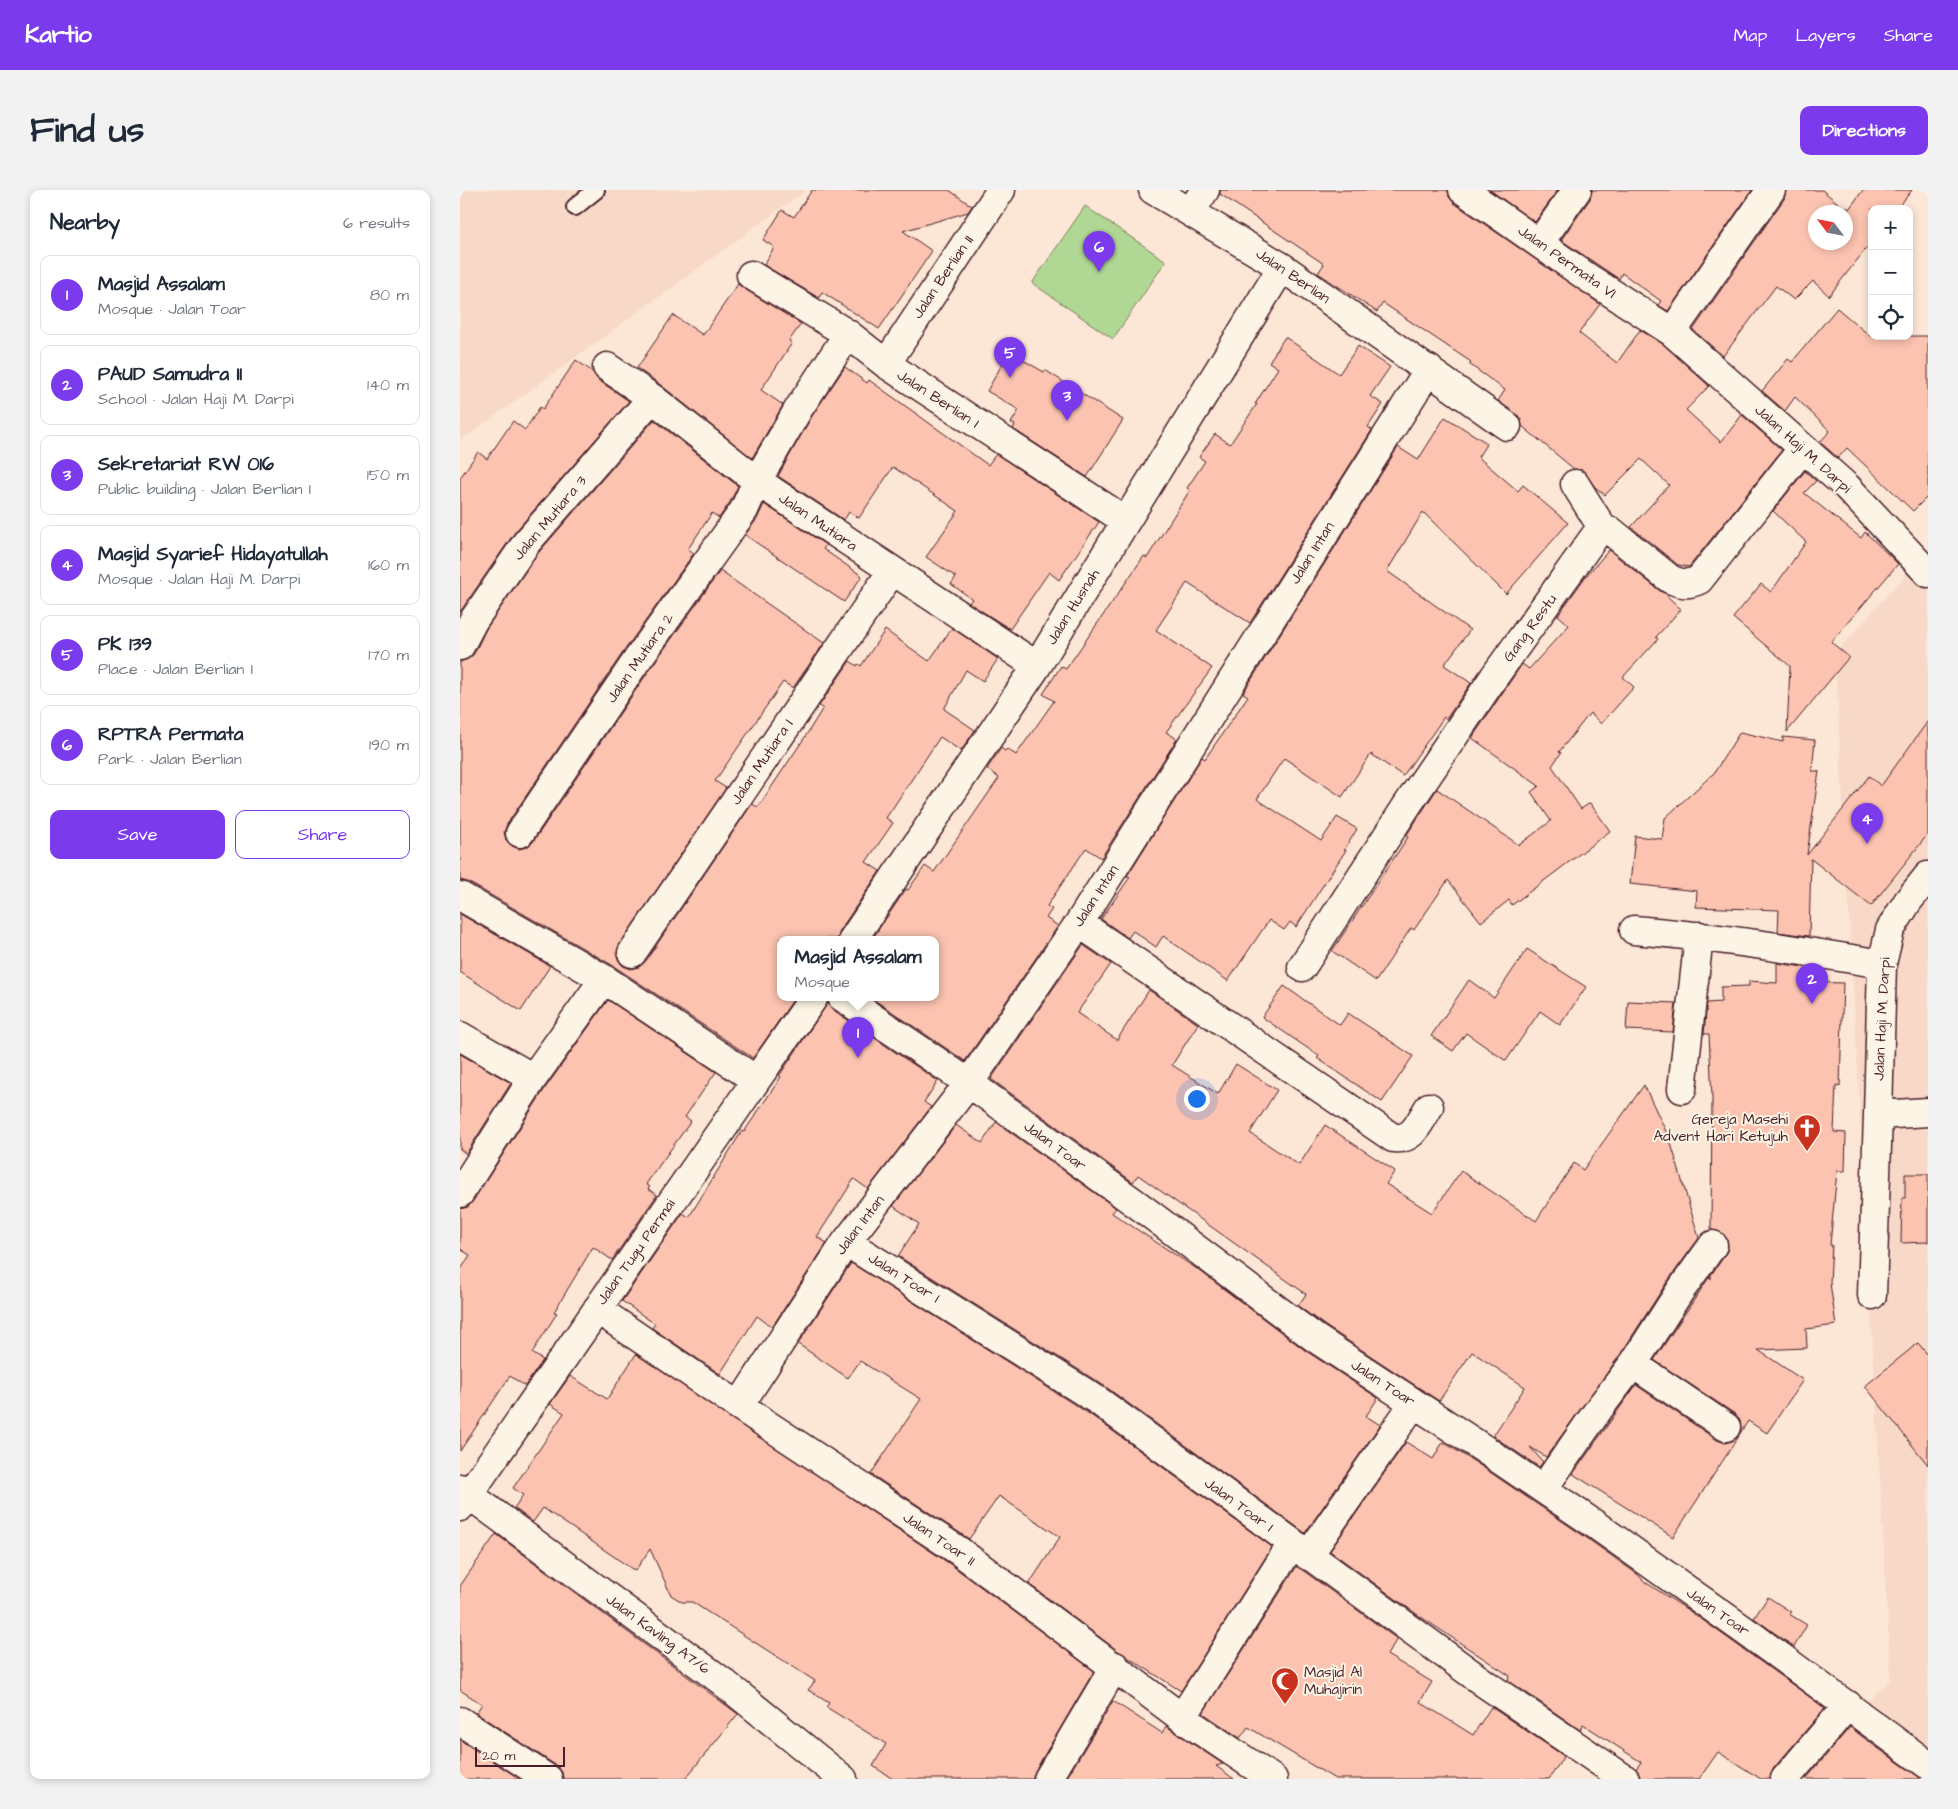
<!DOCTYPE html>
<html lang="en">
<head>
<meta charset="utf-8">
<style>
	:root { --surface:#fff; --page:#f2f2f3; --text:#1f2937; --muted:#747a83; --line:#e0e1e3; --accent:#7c3aed }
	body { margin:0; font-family:"Architects Daughter",sans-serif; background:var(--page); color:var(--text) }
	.controls { position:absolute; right:15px; top:15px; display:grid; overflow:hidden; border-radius:10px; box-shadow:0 2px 8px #0003 }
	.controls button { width:45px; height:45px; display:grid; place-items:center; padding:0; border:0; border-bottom:1px solid var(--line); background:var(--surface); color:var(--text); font:25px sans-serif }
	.compass { position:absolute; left:1348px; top:15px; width:45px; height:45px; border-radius:50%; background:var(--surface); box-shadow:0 2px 8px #0003; rotate:302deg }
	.scale { position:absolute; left:15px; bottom:12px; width:90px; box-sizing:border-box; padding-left:5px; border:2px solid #4a1f2b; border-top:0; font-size:14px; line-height:18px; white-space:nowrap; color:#4a1f2b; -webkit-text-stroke:4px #fcf5e5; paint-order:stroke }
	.you { position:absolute; left:736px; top:908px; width:18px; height:18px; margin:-12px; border:4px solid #fff; border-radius:50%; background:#1a73e8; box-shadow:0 0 0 8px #1a73e833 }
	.badge { display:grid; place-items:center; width:32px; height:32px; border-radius:50%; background:var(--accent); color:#fff; font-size:16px; font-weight:700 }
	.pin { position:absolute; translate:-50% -41px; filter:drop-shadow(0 1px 2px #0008) }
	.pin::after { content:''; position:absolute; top:26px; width:18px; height:15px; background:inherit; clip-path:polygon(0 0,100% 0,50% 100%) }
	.popup { position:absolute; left:317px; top:746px; width:162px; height:65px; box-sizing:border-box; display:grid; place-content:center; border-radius:10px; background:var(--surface); filter:drop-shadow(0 1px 4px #0005); font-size:16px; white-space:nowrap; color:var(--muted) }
	.popup b { font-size:19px; color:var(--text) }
	.popup::after { content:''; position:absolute; left:50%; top:100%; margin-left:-10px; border:10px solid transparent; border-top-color:var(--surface) }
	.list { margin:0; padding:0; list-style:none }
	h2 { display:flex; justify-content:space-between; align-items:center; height:65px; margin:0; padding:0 20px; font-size:21px }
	h2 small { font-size:16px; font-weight:400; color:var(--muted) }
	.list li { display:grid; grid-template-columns:32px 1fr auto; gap:15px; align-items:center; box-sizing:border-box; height:80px; margin:0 10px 10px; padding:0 10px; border:1px solid var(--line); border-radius:10px }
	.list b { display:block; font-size:19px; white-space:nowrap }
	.list p { margin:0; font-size:16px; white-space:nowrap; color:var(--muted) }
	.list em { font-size:16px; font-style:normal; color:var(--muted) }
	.actions { display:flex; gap:10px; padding:15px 20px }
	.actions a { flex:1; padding:11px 0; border:1px solid var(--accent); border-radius:10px; text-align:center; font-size:18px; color:var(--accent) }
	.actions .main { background:var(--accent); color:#fff }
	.icon { flex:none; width:28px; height:28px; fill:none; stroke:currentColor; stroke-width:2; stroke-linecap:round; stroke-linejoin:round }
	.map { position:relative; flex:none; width:1468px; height:1589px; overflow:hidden; border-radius:10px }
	header { display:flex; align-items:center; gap:30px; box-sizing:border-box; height:70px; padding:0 25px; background:var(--accent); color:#fff }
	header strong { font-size:24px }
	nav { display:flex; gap:28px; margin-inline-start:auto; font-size:18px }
	.intro { display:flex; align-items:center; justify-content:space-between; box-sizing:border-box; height:120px; padding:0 30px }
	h1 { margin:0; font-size:35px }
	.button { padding:12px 22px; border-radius:10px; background:var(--accent); color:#fff; font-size:18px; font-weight:700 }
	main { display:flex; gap:30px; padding:0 30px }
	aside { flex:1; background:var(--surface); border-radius:10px; box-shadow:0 2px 8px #0003 }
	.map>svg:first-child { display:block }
	.built { fill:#f8d8c7 }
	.green { fill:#b0d793; stroke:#7d7b5f }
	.building { fill:#fbc3b0; stroke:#4a1f2b; fill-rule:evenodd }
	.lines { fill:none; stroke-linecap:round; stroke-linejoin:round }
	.lane-casing { stroke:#4a1f2b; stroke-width:20 }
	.street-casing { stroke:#4a1f2b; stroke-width:31 }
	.lane { stroke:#fcf5e5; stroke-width:16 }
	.street { stroke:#fcf5e5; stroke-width:28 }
	.labels { text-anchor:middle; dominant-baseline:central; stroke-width:4; stroke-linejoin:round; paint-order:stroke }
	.street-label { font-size:15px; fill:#4a1f2b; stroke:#fcf5e5 }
	.poi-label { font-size:15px; fill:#4a1f2b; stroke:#fcf5e5; text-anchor:end }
</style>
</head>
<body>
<header>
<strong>Kartio</strong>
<nav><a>Map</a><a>Layers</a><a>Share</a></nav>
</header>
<div class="intro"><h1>Find us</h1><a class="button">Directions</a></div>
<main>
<aside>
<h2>Nearby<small>6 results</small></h2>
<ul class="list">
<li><span class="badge">1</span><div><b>Masjid Assalam</b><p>Mosque · Jalan Toar</p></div><em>80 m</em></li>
<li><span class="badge">2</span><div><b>PAUD Samudra II</b><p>School · Jalan Haji M. Darpi</p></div><em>140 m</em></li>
<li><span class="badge">3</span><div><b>Sekretariat RW 016</b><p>Public building · Jalan Berlian I</p></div><em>150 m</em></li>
<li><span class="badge">4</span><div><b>Masjid Syarief Hidayatullah</b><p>Mosque · Jalan Haji M. Darpi</p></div><em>160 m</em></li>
<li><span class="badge">5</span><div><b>PK 139</b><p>Place · Jalan Berlian I</p></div><em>170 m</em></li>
<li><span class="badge">6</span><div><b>RPTRA Permata</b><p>Park · Jalan Berlian</p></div><em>190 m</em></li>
</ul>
<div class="actions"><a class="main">Save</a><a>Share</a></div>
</aside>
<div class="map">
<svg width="1468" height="1589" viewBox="0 0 1468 1589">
	<rect width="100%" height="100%" fill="#fce6d5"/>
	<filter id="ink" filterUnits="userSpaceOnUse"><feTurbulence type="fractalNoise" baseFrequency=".02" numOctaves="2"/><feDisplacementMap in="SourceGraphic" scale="10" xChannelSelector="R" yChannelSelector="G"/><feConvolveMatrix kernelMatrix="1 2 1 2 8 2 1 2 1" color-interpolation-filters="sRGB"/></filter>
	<g filter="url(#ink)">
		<path class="built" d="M 0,0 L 346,0 L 0,251 Z
			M 1468,360 L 1468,1589 L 1323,1589 L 1431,1490 L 1375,464 Z"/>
		<path class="green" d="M 625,16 L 706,71 L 653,149 L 572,93 Z"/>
		<path class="building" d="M 352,0 L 489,0 L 512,16 L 508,22 L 443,41 L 472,61 L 419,139 L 362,102 L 359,108 L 304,75 L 314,57 L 303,50 L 322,20 L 334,27 Z
			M 760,0 L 988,0 L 989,7 L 994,13 L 1140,114 L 1119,143 L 1157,173 L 1180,140 L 1203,154 L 1249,196 L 1226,220 L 1261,252 L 1282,225 L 1322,260 L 1229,377 L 1218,375 L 1171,337 L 1209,295 L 1181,269 L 1145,305 L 1135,297 L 1123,280 L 1114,279 L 1062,236 L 1061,229 L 1056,224 L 1038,211 L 1045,200 L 1009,174 L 1011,172 L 923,113 L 917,122 L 858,83 L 864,74 L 760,4 Z
			M 1030,0 L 1098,0 L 1075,32 Z
			M 1132,0 L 1292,0 L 1208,121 L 1198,115 L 1201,111 L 1162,83 L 1159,89 L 1101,50 L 1130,9 Z
			M 1326,0 L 1362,0 L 1384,18 L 1386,16 L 1389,19 L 1403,0 L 1452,0 L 1437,19 L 1412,19 L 1412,51 L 1369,106 L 1353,91 L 1334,110 L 1316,96 L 1263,166 L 1233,140 L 1324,9 ZM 1356,22 L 1386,22 L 1386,52 L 1356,52 Z
			M 278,94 L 283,98 L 341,134 L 329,151 L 332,153 L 301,200 L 323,215 L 292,268 L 202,196 L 177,178 L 213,125 L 243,145 Z
			M 1377,118 L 1410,146 L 1468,146 L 1468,306 L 1453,321 L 1387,258 L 1378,268 L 1360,252 L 1370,241 L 1335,207 L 1325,221 L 1302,201 L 1328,169 L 1332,172 Z
			M 825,147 L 879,184 L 898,156 L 930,177 L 910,206 L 923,214 L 908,237 L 912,240 L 790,433 L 727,393 L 696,440 L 752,478 L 706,542 L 717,549 L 641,668 L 626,658 L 587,716 L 592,719 L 586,728 L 598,736 L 505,871 L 410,807 L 476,807 L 476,749 L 412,749 L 446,699 L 448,700 L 465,676 L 474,682 L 539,588 L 527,579 L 541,558 L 545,561 L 547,559 L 556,565 L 594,511 L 583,504 L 601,476 L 606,479 L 684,366 L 687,368 L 730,300 L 727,298 L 745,271 L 739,267 L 755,244 L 770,254 L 797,214 L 795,214 L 818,178 L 809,172 Z
			M 549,162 L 584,182 L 585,180 L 663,230 L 627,287 L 553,239 L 555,235 L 551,233 L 559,220 L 527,201 Z
			M 116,170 L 133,182 L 138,190 L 169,211 L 55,342 L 0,422 L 0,288 L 18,262 L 27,269 L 53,231 L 65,240 L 80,217 L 83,219 Z
			M 385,177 L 407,193 L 409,190 L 528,275 L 536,264 L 639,332 L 599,390 L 589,382 L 550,439 L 509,413 L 512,409 L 491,394 L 496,387 L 466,367 L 498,321 L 433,277 L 399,328 L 389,322 L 384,330 L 318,286 L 352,226 Z
			M 985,227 L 1027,253 L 1018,267 L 1058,301 L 1063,295 L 1108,333 L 1046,404 L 963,322 L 927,381 L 1010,440 L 984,475 L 1011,493 L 986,529 L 984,527 L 943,586 L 911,564 L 882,607 L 824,568 L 797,609 L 861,651 L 877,627 L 897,639 L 884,660 L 886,660 L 836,737 L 830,732 L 824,740 L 809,730 L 768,791 L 703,746 L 696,757 L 673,741 L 668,748 L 641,729 L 670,687 L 667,686 L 742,567 L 745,569 L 788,506 L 783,503 L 938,257 L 958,270 Z
			M 194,230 L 278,296 L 270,312 L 259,328 L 252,323 L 228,359 L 234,363 L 164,461 L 47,634 L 44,642 L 46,650 L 52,656 L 59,659 L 67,657 L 73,652 L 190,479 L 260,381 L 364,453 L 333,498 L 323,492 L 255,591 L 266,598 L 159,755 L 157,761 L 158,769 L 163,776 L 171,779 L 179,777 L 185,772 L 292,614 L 298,617 L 345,547 L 363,518 L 359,516 L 390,471 L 397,476 L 398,474 L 401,476 L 425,440 L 469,471 L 492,438 L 538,469 L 523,491 L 506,480 L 484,519 L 515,540 L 501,561 L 480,547 L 426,628 L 433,633 L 406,672 L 420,681 L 380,740 L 378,749 L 320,749 L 320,807 L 335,807 L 293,868 L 152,775 L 8,692 L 0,690 L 0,472 L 8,469 L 14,464 L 26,439 L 79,362 Z
			M 1345,281 L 1356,291 L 1344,303 L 1401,348 L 1405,342 L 1438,374 L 1371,452 L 1389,467 L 1327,542 L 1330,476 L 1273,428 L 1301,394 L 1311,402 L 1346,352 L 1313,321 Z
			M 304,314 L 366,355 L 363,359 L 402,386 L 384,412 L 285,345 L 297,329 Z
			M 1149,360 L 1200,401 L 1208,405 L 1207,406 L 1221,419 L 1196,447 L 1198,449 L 1163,487 L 1174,497 L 1141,534 L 1130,523 L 1099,562 L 1101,563 L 1092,576 L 1121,619 L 1130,613 L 1150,641 L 1052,715 L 1049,710 L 1021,732 L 988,690 L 954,740 L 951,738 L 916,791 L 872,761 L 948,647 L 946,646 L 977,599 L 1059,655 L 1091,631 L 1071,602 L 1079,596 L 1012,548 L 1062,474 L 1069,479 L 1109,435 L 1098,425 L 1126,386 Z
			M 1468,531 L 1468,644 L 1411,716 L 1351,669 L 1349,746 L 1318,742 L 1319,720 L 1236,717 L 1237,701 L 1170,694 L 1175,646 L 1202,649 L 1205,628 L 1254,583 L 1280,542 L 1323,552 L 1323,547 L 1355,550 L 1352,581 L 1359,581 L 1347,665 L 1409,586 L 1421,596 Z
			M 0,724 L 90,776 L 61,821 L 0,782 Z
			M 623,755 L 651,774 L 617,823 L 657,850 L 689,800 L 738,834 L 712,875 L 758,904 L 776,874 L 817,900 L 790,943 L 839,975 L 865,935 L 935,981 L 926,994 L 972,1023 L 1001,981 L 1076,1031 L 1114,973 L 1123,980 L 1184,895 L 1210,950 L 1239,1048 L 1207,1092 L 1160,1165 L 1086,1267 L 1070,1257 L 1083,1272 L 1079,1277 L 1033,1246 L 1065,1197 L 1012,1162 L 979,1211 L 864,1135 L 838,1116 L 846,1104 L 678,985 L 673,992 L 531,889 Z
			M 1067,759 L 1126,797 L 1100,835 L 1080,821 L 1046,871 L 1006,843 L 993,861 L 971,846 L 1009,790 L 1034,808 Z
			M 1317,773 L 1349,778 L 1348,792 L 1383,793 L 1380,896 L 1376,895 L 1374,942 L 1386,943 L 1385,981 L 1377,981 L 1370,1055 L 1372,1055 L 1370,1093 L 1376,1135 L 1346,1139 L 1347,1158 L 1298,1160 L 1343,1190 L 1307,1243 L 1288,1231 L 1279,1245 L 1281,1239 L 1280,1231 L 1275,1224 L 1194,1170 L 1250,1086 L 1251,1089 L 1251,1085 L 1266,1064 L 1268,1057 L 1267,1049 L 1262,1043 L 1251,1040 L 1252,907 L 1249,844 L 1244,844 L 1247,813 L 1261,812 L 1261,797 L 1289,796 L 1289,791 L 1317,793 Z
			M 824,796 L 880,835 L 888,823 L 953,866 L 922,912 L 857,868 L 859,866 L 802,827 Z
			M 148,810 L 256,882 L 225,927 L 231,931 L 186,994 L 190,997 L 188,999 L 197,1005 L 152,1070 L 133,1057 L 94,1122 L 97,1123 L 72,1163 L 83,1170 L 65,1196 L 50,1186 L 0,1261 L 0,1081 L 10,1065 L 0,1059 L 0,1019 L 8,1017 L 13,1011 L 86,897 Z
			M 1168,811 L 1216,813 L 1213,842 L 1166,840 Z
			M 368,813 L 373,820 L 478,891 L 464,912 L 471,917 L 408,999 L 394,989 L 357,1047 L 367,1053 L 312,1137 L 297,1126 L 260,1184 L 192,1138 L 195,1134 L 162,1111 L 223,1023 L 229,1027 L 282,941 L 284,942 L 321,887 L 319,886 Z
			M 0,864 L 51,893 L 6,964 L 0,959 Z
			M 536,932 L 656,1018 L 652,1023 L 740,1081 L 846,1161 L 918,1208 L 906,1226 L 920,1235 L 845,1343 L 646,1197 L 438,1066 L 459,1034 L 433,1016 L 496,935 L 522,953 Z
			M 1445,984 L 1468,984 L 1468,1052 L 1441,1053 L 1442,1008 L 1445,1008 Z
			M 391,1073 L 628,1223 L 812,1357 L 721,1501 L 658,1461 L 569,1394 L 600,1347 L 539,1306 L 509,1349 L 411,1284 L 461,1209 L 400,1171 L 388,1188 L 338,1154 Z
			M 1458,1153 L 1468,1165 L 1468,1275 L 1405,1196 Z
			M 176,1164 L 490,1374 L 634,1481 L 575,1581 L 572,1589 L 433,1589 L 413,1576 L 426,1554 L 366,1517 L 369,1513 L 348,1500 L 355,1491 L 232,1412 L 222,1412 L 211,1405 L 190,1359 L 175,1381 L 83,1318 L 73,1332 L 54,1318 L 63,1305 L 53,1298 L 104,1223 L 90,1214 L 110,1186 L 147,1209 Z
			M 1176,1195 L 1257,1250 L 1265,1253 L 1272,1251 L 1279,1246 L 1213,1347 L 1113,1284 Z
			M 946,1252 L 973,1269 L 983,1252 L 1015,1272 L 1124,1346 L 1177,1384 L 1185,1392 L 1237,1426 L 1365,1518 L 1313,1579 L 1310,1589 L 1301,1589 L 1258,1562 L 1239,1589 L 1180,1589 L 1176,1579 L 1181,1572 L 1123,1534 L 1120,1540 L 1048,1490 L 1050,1486 L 955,1423 L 870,1361 Z
			M 36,1344 L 278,1524 L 225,1589 L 103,1589 L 102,1582 L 97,1576 L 16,1523 L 22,1514 L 0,1500 L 0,1396 Z
			M 837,1376 L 937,1449 L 927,1465 L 972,1492 L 960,1512 L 1013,1545 L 1031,1517 L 1104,1566 L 1089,1589 L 875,1589 L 788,1537 L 780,1548 L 743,1523 Z
			M 1308,1407 L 1331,1422 L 1329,1424 L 1347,1435 L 1334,1457 L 1294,1428 Z
			M 653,1511 L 702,1543 L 706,1536 L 763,1574 L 756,1576 L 774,1589 L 606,1589 Z
			M 1390,1537 L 1412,1554 L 1462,1589 L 1346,1589 Z
			M 0,1550 L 60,1589 L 0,1589 Z"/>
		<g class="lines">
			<g class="lane-casing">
				<path id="lane" d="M 115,17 L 136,0"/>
			</g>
			<g class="street-casing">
				<path id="street" d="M 693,0 L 822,77 L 1047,236
					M 1003,0 L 1127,87 L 1212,142 L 1387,297 L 1468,383
					M 731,21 L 745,0
					M 1080,52 L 1117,0
					M 291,85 L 388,144 L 426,174 L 666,331
					M 1212,142 L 1311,0
					M 426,174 L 541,0
					M 147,177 L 192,208 L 297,291 L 577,476
					M 1115,294 L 1143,339
					M 0,456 L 13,431 L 67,352 L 192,208
					M 60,643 L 177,470 L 284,320 L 297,291 L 339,218 L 388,144
					M 1468,686 L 1448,711 L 1430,740 L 1422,774 L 1418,925 L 1468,922
					M 0,706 L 144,789 L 287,884
					M 619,733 L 933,948 C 954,951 959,932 969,917
					M 1174,740 C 1258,747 1339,760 1422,774
					M 393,749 L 577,476 L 822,77
					M 172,763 L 432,381
					M 842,777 L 948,614 L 1034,487 L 1140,339 L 1143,339 L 1152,342 L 1210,389 C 1221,394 1228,395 1239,390 L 1343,258
					M 382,807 L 509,893 L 682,1018 L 855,1148 L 1024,1259 L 1133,1333 L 1295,1448 L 1468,1575
					M 0,846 L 73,888
					M 1222,899 L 1239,746
					M 0,1003 L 73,888 L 144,789
					M 386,1052 L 637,1210 L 1024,1493 L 1165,1589
					M 1412,1105 L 1418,925
					M 137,1119 L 279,1216 L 499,1361 L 722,1528 L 813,1589
					M 1173,1174 L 1266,1237
					M 279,1216 L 386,1052 L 509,893 L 619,733 L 969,179
					M 0,1298 L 263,1492 L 383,1589
					M 1083,1299 L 1141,1216 L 1173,1174 L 1220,1101 L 1253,1055
					M 0,1317 L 354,807
					M 848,1366 L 954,1213
					M 722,1528 L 832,1354
					M 0,1531 L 88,1589
					M 588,1589 L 655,1476
					M 1325,1589 L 1388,1515"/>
			</g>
			<use href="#lane" class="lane"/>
			<use href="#street" class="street"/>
		</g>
	</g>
	<defs>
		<g id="church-pin" transform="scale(1.4375)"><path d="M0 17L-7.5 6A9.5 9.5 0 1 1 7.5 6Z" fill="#c8321e" stroke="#fcf5e5"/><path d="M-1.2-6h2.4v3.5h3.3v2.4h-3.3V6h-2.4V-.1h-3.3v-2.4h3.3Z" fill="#fff"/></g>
		<g id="mosque-pin" transform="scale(1.4375)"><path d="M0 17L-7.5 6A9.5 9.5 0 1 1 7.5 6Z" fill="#c8321e" stroke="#fcf5e5"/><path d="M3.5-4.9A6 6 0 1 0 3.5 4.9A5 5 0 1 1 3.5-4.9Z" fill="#fff"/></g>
	</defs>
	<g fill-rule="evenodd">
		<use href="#church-pin" x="1347" y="938"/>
		<use href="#mosque-pin" x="825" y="1491"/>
	</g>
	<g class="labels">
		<g class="street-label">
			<text transform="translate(1107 72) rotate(35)">Jalan Permata VI</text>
			<text transform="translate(833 86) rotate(34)">Jalan Berlian</text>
			<text transform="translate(483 87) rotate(-56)">Jalan Berlian II</text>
			<text transform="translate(478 209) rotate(33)">Jalan Berlian I</text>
			<text transform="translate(1343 259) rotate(42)">Jalan Haji M. Darpi</text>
			<text transform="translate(90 328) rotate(-50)">Jalan Mutiara 3</text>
			<text transform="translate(358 332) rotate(34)">Jalan Mutiara</text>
			<text transform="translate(852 363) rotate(-58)">Jalan Intan</text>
			<text transform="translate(613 417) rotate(-58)">Jalan Husnah</text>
			<text transform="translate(1070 438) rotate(-54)">Gang Restu</text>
			<text transform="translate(180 468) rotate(-55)">Jalan Mutiara 2</text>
			<text transform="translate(302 572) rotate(-56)">Jalan Mutiara I</text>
			<text transform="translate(636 706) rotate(-57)">Jalan Intan</text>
			<text transform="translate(1422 829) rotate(-87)">Jalan Haji M. Darpi</text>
			<text transform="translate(595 956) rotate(36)">Jalan Toar</text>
			<text transform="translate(400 1035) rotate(-53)">Jalan Intan</text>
			<text transform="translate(176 1062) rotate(-55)">Jalan Tugu Permai</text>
			<text transform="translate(444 1088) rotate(32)">Jalan Toar I</text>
			<text transform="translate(923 1193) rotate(33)">Jalan Toar</text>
			<text transform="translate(779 1315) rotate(36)">Jalan Toar I</text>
			<text transform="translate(479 1349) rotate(34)">Jalan Toar II</text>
			<text transform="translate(1258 1422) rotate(35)">Jalan Toar</text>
			<text transform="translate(198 1444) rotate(36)">Jalan Kavling A7/6</text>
		</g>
		<g class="poi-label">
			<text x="1328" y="929">Gereja Masehi<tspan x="1328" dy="17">Advent Hari Ketujuh</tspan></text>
			<text x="844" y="1482" text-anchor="start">Masjid Al<tspan x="844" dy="17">Muhajirin</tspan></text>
		</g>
	</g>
</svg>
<div class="controls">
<button>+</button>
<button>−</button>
<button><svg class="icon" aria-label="locate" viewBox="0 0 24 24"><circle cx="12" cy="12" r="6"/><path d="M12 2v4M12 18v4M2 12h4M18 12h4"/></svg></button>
</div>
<svg class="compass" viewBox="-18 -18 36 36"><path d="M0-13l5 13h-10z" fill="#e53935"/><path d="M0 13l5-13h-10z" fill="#747a83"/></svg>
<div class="scale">20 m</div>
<div class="you"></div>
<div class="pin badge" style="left:398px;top:868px">1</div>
<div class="popup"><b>Masjid Assalam</b>Mosque</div>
<div class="pin badge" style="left:1352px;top:814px">2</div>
<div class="pin badge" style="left:607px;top:231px">3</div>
<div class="pin badge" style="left:1407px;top:654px">4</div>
<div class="pin badge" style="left:550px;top:188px">5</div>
<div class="pin badge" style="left:639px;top:82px">6</div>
</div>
</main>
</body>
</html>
